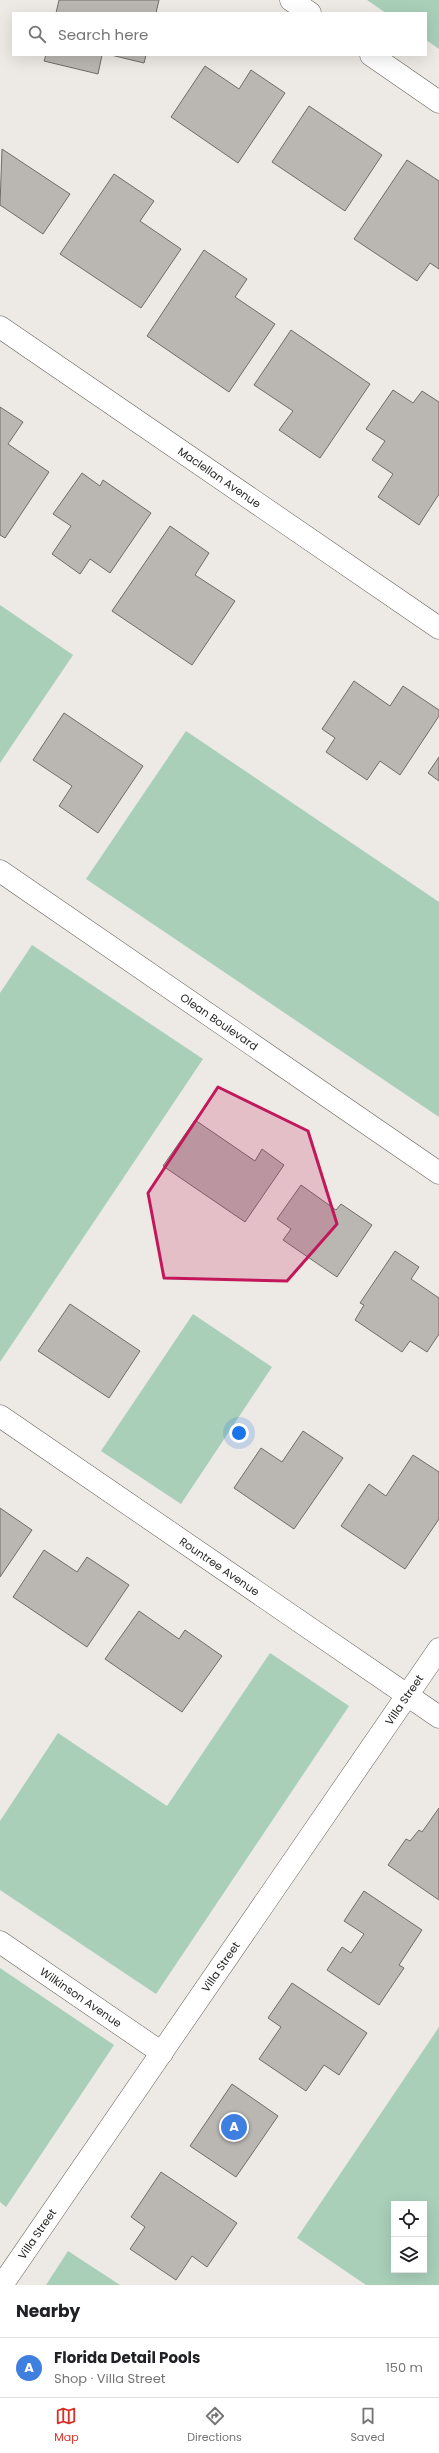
<!DOCTYPE html>
<html lang="en">
<head>
<meta charset="utf-8">
<style>
	:root { --surface:#fff; --page:#f6f6f6; --text:#202124; --muted:#757577; --line:#e0e0e0; --accent:#d93025 }
	body { margin:0; font-family:Poppins,sans-serif; background:var(--page); color:var(--text) }
	.controls { position:absolute; right:12px; bottom:12px; display:grid; overflow:hidden; border-radius:0px; box-shadow:0 4px 16px #0002 }
	.controls button { width:36px; height:36px; display:grid; place-items:center; padding:0; border:0; border-bottom:1px solid var(--line); background:var(--surface); color:var(--text); font:20px sans-serif }
	.you { position:absolute; left:239px; top:1433px; width:14px; height:14px; margin:-10px; border:3px solid #fff; border-radius:50%; background:#1a73e8; box-shadow:0 0 0 6px #1a73e833 }
	.badge { display:grid; place-items:center; width:26px; height:26px; border-radius:50%; background:var(--accent); color:#fff; font-size:13px; font-weight:700 }
	.pin { position:absolute; translate:-50% -50%; border:2px solid #fff; box-shadow:0 1px 4px #0006 }
	.list { margin:0; padding:0; list-style:none }
	h2 { display:flex; justify-content:space-between; align-items:center; height:52px; margin:0; padding:0 16px; font-size:17px }
	h2 small { font-size:13px; font-weight:400; color:var(--muted) }
	.list li { display:grid; grid-template-columns:26px 1fr auto; gap:12px; align-items:center; box-sizing:border-box; height:60px; padding:0 16px; border-top:1px solid var(--line) }
	.list b { display:block; font-size:15px; white-space:nowrap }
	.list p { margin:0; font-size:13px; white-space:nowrap; color:var(--muted) }
	.list em { font-size:13px; font-style:normal; color:var(--muted) }
	.icon { flex:none; width:22px; height:22px; fill:none; stroke:currentColor; stroke-width:2; stroke-linecap:round; stroke-linejoin:round }
	.map { position:relative; flex:none; width:439px; height:2285px; overflow:hidden }
	.search { position:absolute; background:var(--surface); box-shadow:0 4px 16px #0002; left:12px; right:12px; top:12px; height:44px; display:flex; align-items:center; gap:10px; box-sizing:border-box; padding:0 14px; border-radius:0px; color:var(--muted); font-size:15px }
	.sheet { height:112px; background:var(--surface) }
	nav { display:flex; justify-content:space-around; align-items:center; box-sizing:border-box; height:56px; border-top:1px solid var(--line); background:var(--surface); font-size:11px; color:var(--muted) }
	nav a { display:grid; justify-items:center; gap:2px }
	nav .on { color:var(--accent) }
	.map>svg:first-child { display:block }
	.green { fill:#a9cfb9; fill-rule:evenodd }
	.building { fill:#bab6b2; stroke:#706d69 }
	.lines { fill:none; stroke-linecap:round; stroke-linejoin:round }
	.minor-casing { stroke:#686561; stroke-width:23 }
	.tertiary-casing { stroke:#686561; stroke-width:23 }
	.minor { stroke:#fff; stroke-width:22 }
	.tertiary { stroke:#fff; stroke-width:22 }
	.marked { fill:#c2185b; fill-opacity:0.2; stroke:#c2185b; stroke-width:3; stroke-linejoin:round }
	.labels { text-anchor:middle; dominant-baseline:central; stroke-width:3; stroke-linejoin:round; paint-order:stroke }
	.street-label { font-size:11px; fill:#272624; stroke:#faf6f1 }
</style>
</head>
<body>
<div class="map">
<svg width="439" height="2285" viewBox="0 0 439 2285">
	<rect width="100%" height="100%" fill="#ede9e4"/>
	<path class="green" d="M 367,0 L 439,0 L 439,49 L 426,40 L 426,13 L 386,13 Z
		M 0,605 L 73,655 L 0,763 Z
		M 186,731 L 439,902 L 439,1117 L 86,879 Z
		M 32,945 L 203,1059 L 0,1362 L 0,993 Z
		M 193,1314 L 272,1367 L 181,1504 L 101,1451 Z
		M 270,1653 L 349,1706 L 156,1994 L 0,1890 L 0,1821 L 58,1733 L 167,1806 Z
		M 0,1968 L 114,2045 L 6,2207 L 0,2202 Z
		M 439,2027 L 439,2285 L 366,2285 L 297,2238 ZM 394,2204 L 424,2204 L 424,2270 L 394,2270 Z
		M 68,2251 L 120,2285 L 46,2285 Z"/>
	<path class="building" d="M 59,0 L 159,0 L 156,13 L 56,13 Z
		M 46,55 L 102,55 L 98,74 L 44,61 Z
		M 111,55 L 146,55 L 144,63 Z
		M 205,66 L 239,89 L 251,70 L 285,93 L 238,163 L 171,117 Z
		M 309,106 L 382,155 L 345,211 L 272,162 Z
		M 2,149 L 70,194 L 43,234 L 0,205 Z
		M 407,160 L 439,181 L 439,269 L 430,263 L 417,281 L 354,239 Z
		M 114,174 L 154,201 L 140,221 L 181,249 L 141,308 L 60,254 Z
		M 204,250 L 247,279 L 235,297 L 275,324 L 229,392 L 147,336 Z
		M 291,330 L 370,384 L 320,458 L 279,430 L 293,411 L 254,385 Z
		M 393,390 L 413,403 L 422,391 L 439,402 L 439,494 L 419,525 L 378,497 L 393,474 L 372,460 L 385,441 L 366,429 Z
		M 0,407 L 23,422 L 8,444 L 49,472 L 5,538 L 0,535 Z
		M 82,473 L 100,486 L 103,480 L 151,513 L 110,573 L 90,559 L 80,574 L 52,554 L 71,526 L 53,514 Z
		M 170,526 L 209,553 L 195,575 L 235,601 L 192,665 L 112,611 Z
		M 354,681 L 390,706 L 403,686 L 439,710 L 439,716 L 400,775 L 380,761 L 367,780 L 326,752 L 335,738 L 322,729 Z
		M 64,713 L 143,766 L 98,833 L 59,806 L 72,786 L 33,760 Z
		M 439,757 L 439,781 L 428,773 Z
		M 195,1120 L 255,1161 L 262,1149 L 284,1165 L 245,1222 L 163,1166 Z
		M 301,1185 L 336,1210 L 341,1204 L 372,1225 L 337,1277 L 283,1240 L 291,1229 L 277,1219 Z
		M 395,1251 L 419,1267 L 411,1279 L 439,1298 L 439,1334 L 427,1352 L 410,1341 L 402,1352 L 355,1320 L 364,1305 L 360,1303 Z
		M 70,1304 L 140,1351 L 109,1398 L 38,1351 Z
		M 303,1431 L 343,1458 L 294,1529 L 234,1488 L 261,1448 L 282,1462 Z
		M 413,1455 L 439,1472 L 439,1519 L 405,1569 L 341,1526 L 369,1484 L 386,1496 Z
		M 0,1508 L 32,1530 L 0,1577 Z
		M 44,1550 L 77,1572 L 87,1557 L 129,1585 L 87,1647 L 13,1597 Z
		M 139,1611 L 179,1639 L 185,1630 L 222,1656 L 182,1712 L 105,1659 Z
		M 439,1808 L 439,1900 L 388,1865 L 406,1839 L 410,1841 L 419,1830 L 422,1832 Z
		M 364,1891 L 422,1930 L 399,1965 L 404,1968 L 379,2005 L 327,1970 L 342,1947 L 351,1953 L 364,1934 L 344,1921 Z
		M 292,1983 L 367,2033 L 339,2075 L 324,2065 L 306,2091 L 259,2059 L 281,2027 L 268,2018 Z
		M 232,2084 L 278,2116 L 236,2177 L 190,2146 Z
		M 161,2172 L 237,2223 L 207,2267 L 192,2256 L 176,2280 L 130,2249 L 145,2227 L 131,2217 Z"/>
	<g class="lines">
		<g class="minor-casing">
			<g id="minor">
				<path d="M 291,0 L 310,13"/>
				<path d="M 371,55 L 439,102"/>
				<path id="s1" d="M 0,327 L 439,628"/>
				<path id="s2" d="M 0,1416 L 439,1717"/>
				<path id="s3" d="M 0,1942 L 162,2053"/>
				<path id="s4" d="M 2,2285 L 439,1649"/>
			</g>
		</g>
		<g class="tertiary-casing">
			<g id="tertiary">
				<path id="s5" d="M 0,871 L 439,1173"/>
			</g>
		</g>
		<use href="#minor" class="minor"/>
		<use href="#tertiary" class="tertiary"/>
	</g>
	<path class="marked" d="M 218,1087 L 308,1131 L 337,1224 L 287,1281 L 164,1278 L 148,1193 Z"/>
	<g class="labels">
		<g class="street-label">
			<text stroke="none"><textPath href="#s1" startOffset="266">Maclellan Avenue</textPath></text>
			<text stroke="none"><textPath href="#s5" startOffset="266">Olean Boulevard</textPath></text>
			<text stroke="none"><textPath href="#s2" startOffset="266">Rountree Avenue</textPath></text>
			<text stroke="none"><textPath href="#s4" startOffset="710">Villa Street</textPath></text>
			<text stroke="none"><textPath href="#s4" startOffset="386">Villa Street</textPath></text>
			<text stroke="none"><textPath href="#s3" startOffset="98">Wilkinson Avenue</textPath></text>
			<text stroke="none"><textPath href="#s4" startOffset="62">Villa Street</textPath></text>
		</g>
	</g>
</svg>
<div class="controls">
<button><svg class="icon" aria-label="locate" viewBox="0 0 24 24"><circle cx="12" cy="12" r="6"/><path d="M12 2v4M12 18v4M2 12h4M18 12h4"/></svg></button>
<button><svg class="icon" aria-label="layers" viewBox="0 0 24 24"><path d="M12 4l9 5-9 5-9-5zM3 14l9 5 9-5"/></svg></button>
</div>
<div class="you"></div>
<div class="pin badge" style="left:234px;top:2127px;background:#3f7fe0">A</div>
<div class="search"><svg class="icon" aria-label="search" viewBox="0 0 24 24"><circle cx="10" cy="10" r="6"/><path d="M15 15l6 6"/></svg>Search here</div>
</div>
<section class="sheet">
<h2>Nearby<small></small></h2>
<ul class="list">
<li><span class="badge" style="background:#3f7fe0">A</span><div><b>Florida Detail Pools</b><p>Shop · Villa Street</p></div><em>150 m</em></li>
</ul>
</section>
<nav>
<a class="on"><svg class="icon" aria-label="map" viewBox="0 0 24 24"><path d="M3 6l6-2 6 2 6-2v14l-6 2-6-2-6 2zM9 4v14M15 6v14"/></svg>Map</a>
<a><svg class="icon" aria-label="directions" viewBox="0 0 24 24"><path d="M12 3l9 9-9 9-9-9zM9 14v-3h6M13 9l2 2-2 2"/></svg>Directions</a>
<a><svg class="icon" aria-label="saved" viewBox="0 0 24 24"><path d="M7 4h10v16l-5-4-5 4z"/></svg>Saved</a>
</nav>
</body>
</html>
